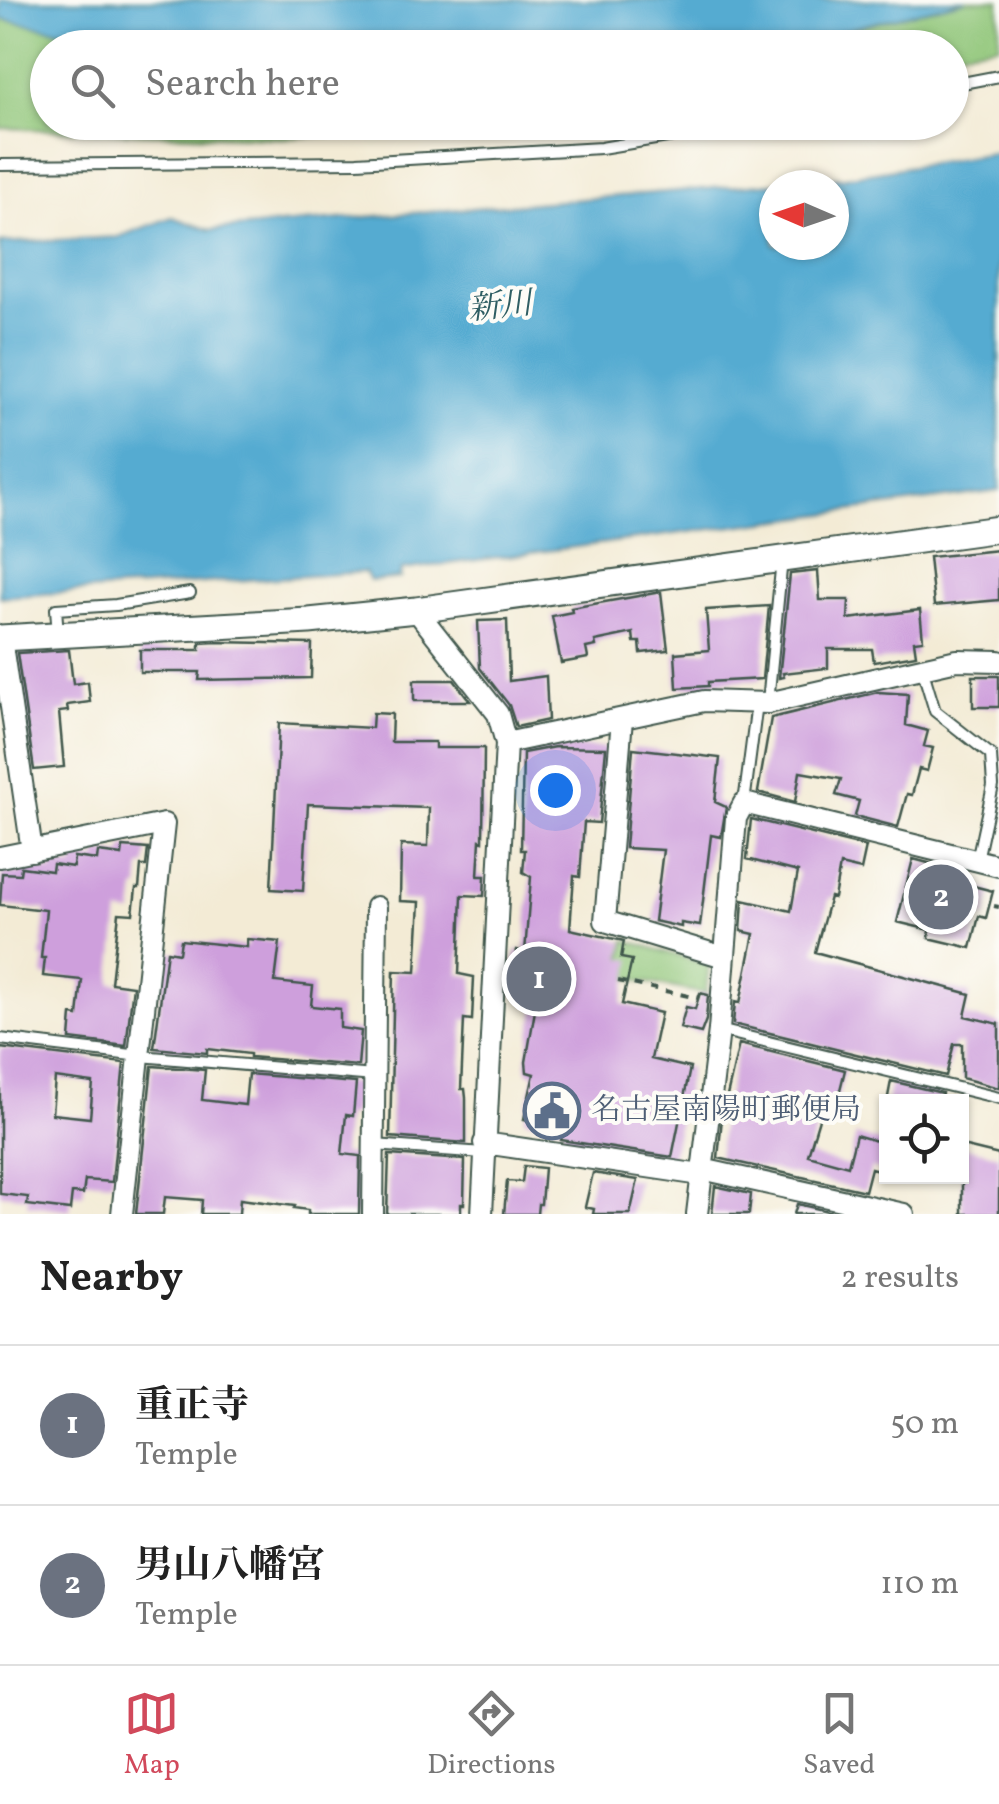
<!DOCTYPE html>
<html lang="en">
<head>
<meta charset="utf-8">
<style>
	:root { --surface:#fff; --page:#f6f6f6; --text:#222; --muted:#767676; --line:#e0e0e0; --accent:#d1495b }
	body { margin:0; font-family:Vollkorn,"Noto Serif JP",serif; background:var(--page); color:var(--text) }
	.controls { position:absolute; right:30px; bottom:30px; display:grid; overflow:hidden; border-radius:0px; box-shadow:0 2px 8px #0004 }
	.controls button { width:90px; height:90px; display:grid; place-items:center; padding:0; border:0; border-bottom:2px solid var(--line); background:var(--surface); color:var(--text); font:50px sans-serif }
	.compass { position:absolute; left:759px; top:170px; width:90px; height:90px; border-radius:50%; background:var(--surface); box-shadow:0 2px 8px #0004; rotate:272deg }
	.you { position:absolute; left:555px; top:790px; width:35px; height:35px; margin:-25px; border:8px solid #fff; border-radius:50%; background:#1a73e8; box-shadow:0 0 0 15px #1a73e833 }
	.badge { display:grid; place-items:center; width:65px; height:65px; border-radius:50%; background:var(--accent); color:#fff; font-size:32px; font-weight:700 }
	.pin { position:absolute; translate:-50% -50%; border:5px solid #fff; box-shadow:0 2px 10px #0006 }
	.list { margin:0; padding:0; list-style:none }
	h2 { display:flex; justify-content:space-between; align-items:center; height:130px; margin:0; padding:0 40px; font-size:42px }
	h2 small { font-size:32px; font-weight:400; color:var(--muted) }
	.list li { display:grid; grid-template-columns:65px 1fr auto; gap:30px; align-items:center; box-sizing:border-box; height:160px; padding:0 40px; border-top:2px solid var(--line) }
	.list b { display:block; font-size:38px; white-space:nowrap }
	.list p { margin:0; font-size:32px; white-space:nowrap; color:var(--muted) }
	.list em { font-size:32px; font-style:normal; color:var(--muted) }
	.icon { flex:none; width:55px; height:55px; fill:none; stroke:currentColor; stroke-width:2; stroke-linecap:round; stroke-linejoin:round }
	.map { position:relative; flex:none; width:999px; height:1214px; overflow:hidden }
	.search { position:absolute; background:var(--surface); box-shadow:0 2px 8px #0004; left:30px; right:30px; top:30px; height:110px; display:flex; align-items:center; gap:25px; box-sizing:border-box; padding:0 35px; border-radius:55px; color:var(--muted); font-size:38px }
	.sheet { height:450px; background:var(--surface) }
	nav { display:flex; justify-content:space-around; align-items:center; box-sizing:border-box; height:140px; border-top:2px solid var(--line); background:var(--surface); font-size:28px; color:var(--muted) }
	nav a { display:grid; justify-items:center; gap:5px }
	nav .on { color:var(--accent) }
	.map>svg:first-child { display:block }
	.green { fill:#8dc476; stroke:#568055; stroke-width:2.5 }
	.water { fill:#54abd1; stroke:#3a7482; stroke-width:2.5; fill-rule:evenodd }
	.building { fill:#ce9fdc; fill-rule:evenodd }
	.lines { fill:none; stroke-linecap:round; stroke-linejoin:round }
	.service-casing { stroke:#3f574c; stroke-width:14 }
	.minor-casing { stroke:#3f574c; stroke-width:24 }
	.tertiary-casing { stroke:#3f574c; stroke-width:29 }
	.path { stroke:#3f574c; stroke-width:4; stroke-dasharray:8 8; stroke-linecap:butt }
	.service { stroke:#fff; stroke-width:10 }
	.minor { stroke:#fff; stroke-width:20 }
	.tertiary { stroke:#fff; stroke-width:25 }
	.labels { text-anchor:middle; dominant-baseline:central; stroke-width:8; stroke-linejoin:round; paint-order:stroke }
	.service-label { font-size:30px; fill:#4e5e75; stroke:#fdfcf7; text-anchor:start }
	.water-label { font-size:32px; font-style:italic; fill:#2f5e63; stroke:#fdfcf7 }
</style>
</head>
<body>
<div class="map">
<svg width="999" height="1214" viewBox="0 0 999 1214">
	<rect width="100%" height="100%" fill="#fdfcf7"/>
	<filter id="ink" filterUnits="userSpaceOnUse"><feTurbulence type="fractalNoise" baseFrequency=".01" numOctaves="2"/><feDisplacementMap in="SourceGraphic" scale="20" xChannelSelector="R" yChannelSelector="G"/><feConvolveMatrix kernelMatrix="1 2 1 2 8 2 1 2 1" color-interpolation-filters="sRGB"/></filter>
	<filter id="wash" filterUnits="userSpaceOnUse"><feTurbulence type="fractalNoise" baseFrequency=".0048" numOctaves="4" result="noise"/><feDisplacementMap in="SourceGraphic" scale="40" xChannelSelector="R" yChannelSelector="G"/><feGaussianBlur stdDeviation="2.25" result="paint"/><feColorMatrix in="noise" values="0 0 0 0 0 0 0 0 0 0 0 0 0 0 0 0 0 1.4 0 .05"/><feComposite in="paint" operator="in"/></filter>
	<g filter="url(#wash)">
		<rect width="100%" height="100%" fill="#f3ebd5"/>
		<path class="green" d="M 966,0 L 999,0 L 999,45 L 952,52 L 952,48 L 776,48 Z
			M 0,19 L 80,34 L 342,47 L 542,41 L 544,47 L 48,48 L 48,122 L 556,123 L 280,138 L 0,128 Z
			M 626,940 L 709,965 L 706,994 L 619,977 Z"/>
		<path class="water" d="M 0,0 L 966,0 L 776,47 L 544,48 L 542,41 L 342,47 L 80,34 L 0,19 Z
			M 999,152 L 999,491 L 401,570 L 400,578 L 370,581 L 365,572 L 0,597 L 0,243 L 118,237 L 172,217 L 210,230 L 845,177 ZM 774,185 L 834,185 L 834,245 L 774,245 Z"/>
		<g id="blocks">
			<path class="building" d="M 999,550 L 999,600 L 934,606 L 929,557 Z
				M 818,571 L 820,600 L 849,600 L 848,619 L 920,610 L 923,640 L 914,641 L 916,655 L 874,662 L 872,649 L 828,649 L 828,668 L 783,673 L 784,677 L 779,678 L 790,574 Z
				M 661,592 L 668,650 L 641,653 L 640,642 L 634,642 L 633,633 L 595,641 L 596,646 L 586,648 L 588,658 L 561,663 L 552,616 L 572,612 L 571,608 Z
				M 769,606 L 762,679 L 708,682 L 708,686 L 677,688 L 675,653 L 709,650 L 706,610 Z
				M 507,620 L 509,681 L 546,676 L 548,720 L 516,727 L 509,705 L 480,668 L 478,621 Z
				M 217,642 L 312,644 L 311,678 L 199,680 L 200,672 L 140,672 L 140,650 L 200,650 L 200,643 Z
				M 69,650 L 73,684 L 88,682 L 90,702 L 67,705 L 68,711 L 59,712 L 64,767 L 34,770 L 17,653 Z
				M 973,676 L 999,676 L 999,707 L 973,707 Z
				M 414,680 L 454,680 L 470,701 L 414,701 Z
				M 878,692 L 908,694 L 906,725 L 928,731 L 924,746 L 933,748 L 927,771 L 919,769 L 912,795 L 907,794 L 898,827 L 855,816 L 859,801 L 836,795 L 841,779 L 800,772 L 795,802 L 758,792 L 771,718 Z
				M 373,713 L 392,714 L 391,742 L 435,742 L 435,748 L 484,748 L 483,841 L 480,840 L 478,876 L 485,876 L 484,896 L 462,895 L 459,974 L 474,977 L 472,1020 L 464,1019 L 461,1089 L 465,1089 L 466,1098 L 466,1143 L 390,1137 L 394,971 L 416,972 L 420,902 L 400,901 L 401,845 L 428,846 L 429,808 L 308,804 L 303,891 L 271,889 L 279,723 L 372,728 Z
				M 555,747 L 606,748 L 599,823 L 584,822 L 580,877 L 574,876 L 570,929 L 624,941 L 621,958 L 632,960 L 622,1004 L 661,1013 L 651,1059 L 690,1068 L 672,1157 L 561,1140 L 564,1128 L 524,1119 L 534,1074 L 527,1072 L 526,1062 L 537,999 L 507,992 L 517,950 L 525,952 L 531,877 L 523,872 L 525,850 L 521,850 L 523,753 Z
				M 633,748 L 720,758 L 715,802 L 726,807 L 721,837 L 711,835 L 700,926 L 681,923 L 681,927 L 654,921 L 663,850 L 625,848 Z
				M 751,819 L 866,847 L 861,870 L 840,865 L 834,898 L 830,897 L 815,952 L 970,994 L 965,1016 L 999,1024 L 999,1088 L 962,1078 L 962,1044 L 954,1044 L 946,1076 L 733,1024 L 735,1002 L 740,1003 L 754,934 L 741,931 L 743,900 L 791,911 L 798,872 L 747,859 Z
				M 123,847 L 148,849 L 146,866 L 141,866 L 139,888 L 136,888 L 133,914 L 119,913 L 111,983 L 133,986 L 126,1046 L 70,1039 L 72,1015 L 78,1016 L 82,980 L 43,976 L 45,958 L 41,958 L 46,910 L 0,905 L 2,873 L 20,874 L 21,867 L 52,871 L 53,864 L 73,867 L 74,857 L 97,860 L 98,852 L 122,855 Z
				M 913,859 L 936,865 L 934,876 L 993,891 L 986,918 L 979,916 L 971,948 L 929,938 L 930,930 L 897,922 Z
				M 247,939 L 280,942 L 275,982 L 313,986 L 311,1006 L 340,1009 L 340,1028 L 361,1031 L 358,1066 L 250,1057 L 250,1054 L 207,1049 L 207,1053 L 154,1048 L 167,951 L 179,953 L 181,940 L 247,947 Z
				M 700,993 L 708,995 L 706,1020 L 701,1033 L 680,1028 L 686,1007 L 695,1009 Z
				M 739,1044 L 845,1070 L 837,1102 L 825,1099 L 808,1155 L 848,1166 L 856,1135 L 886,1144 L 886,1172 L 871,1168 L 865,1191 L 718,1158 L 722,1118 Z
				M 0,1048 L 124,1063 L 112,1182 L 85,1180 L 83,1194 L 72,1193 L 70,1210 L 27,1205 L 28,1197 L 0,1194 ZM 55,1078 L 93,1083 L 90,1118 L 52,1114 Z
				M 152,1066 L 205,1070 L 202,1100 L 245,1105 L 248,1074 L 356,1083 L 353,1116 L 346,1115 L 342,1154 L 360,1156 L 359,1214 L 308,1214 L 308,1210 L 294,1208 L 295,1206 L 240,1199 L 239,1214 L 201,1214 L 202,1200 L 165,1197 L 163,1214 L 136,1214 Z
				M 891,1081 L 942,1093 L 941,1102 L 887,1102 Z
				M 962,1146 L 999,1155 L 999,1214 L 962,1214 Z
				M 389,1155 L 465,1160 L 464,1204 L 461,1204 L 461,1214 L 387,1214 Z
				M 524,1166 L 544,1168 L 541,1204 L 538,1204 L 537,1214 L 504,1214 L 507,1181 L 522,1182 Z
				M 593,1173 L 638,1180 L 630,1214 L 593,1214 L 594,1209 L 585,1207 Z
				M 715,1186 L 751,1194 L 749,1214 L 712,1214 Z
				M 797,1204 L 841,1214 L 794,1214 Z"/>
		</g>
	</g>
	<g filter="url(#ink)">
		<use href="#blocks" fill-opacity="0" stroke="#3f574c" stroke-width="2.5"/>
		<g class="lines">
			<g class="service-casing">
				<path id="service" d="M 952,85 L 999,76
					M 0,165 L 357,162 L 601,148 L 758,122
					M 58,633 L 56,609 L 116,605 L 190,593
					M 922,668 L 935,711 L 991,755 L 993,786 L 977,860
					M 768,702 L 782,559
					M 744,803 L 757,703
					M 719,1030 L 999,1098
					M 0,1039 L 140,1056 L 374,1076
					M 374,1145 L 484,1153"/>
			</g>
			<g class="minor-casing">
				<path id="minor" d="M 416,610 L 498,714 L 506,743 L 482,1214
					M 1,638 L 32,851
					M 622,719 L 605,921 L 724,957
					M 506,743 L 704,701 L 768,703 L 957,660 L 999,661
					M 0,857 L 164,824 L 122,1214
					M 484,1143 L 701,1175
					M 702,1169 L 904,1214
					M 373,1214 L 376,907
					M 697,1214 L 719,1030 L 736,818 L 744,803 L 999,866"/>
			</g>
			<g class="tertiary-casing">
				<path id="tertiary" d="M 0,638 L 309,621 L 416,610 L 999,529"/>
			</g>
			<path class="path" d="M 994,906 L 999,907
				M 618,981 L 698,998"/>
			<use href="#service" class="service"/>
			<use href="#minor" class="minor"/>
			<use href="#tertiary" class="tertiary"/>
		</g>
	</g>
	<defs>
		<g id="civic-ring" transform="scale(2.875)"><circle r="9.5" fill="#fdfcf7" stroke="#5c6f8a" stroke-width="1.5"/><path d="M-.6-6.5H3V-4.5H.6V-3L4-1V1h2V6H-6V1h2V-1L-.6-3ZM-1.2 2.5V6h2.4V2.5Z" fill="#5c6f8a"/></g>
	</defs>
	<g fill-rule="evenodd">
		<use href="#civic-ring" x="552" y="1111"/>
	</g>
	<g class="labels">
		<g class="service-label">
			<text x="591" y="1111">名古屋南陽町郵便局</text>
		</g>
		<g class="water-label">
			<text transform="translate(500 308) rotate(-6)">新川</text>
		</g>
	</g>
</svg>
<div class="controls">
<button><svg class="icon" aria-label="locate" viewBox="0 0 24 24"><circle cx="12" cy="12" r="6"/><path d="M12 2v4M12 18v4M2 12h4M18 12h4"/></svg></button>
</div>
<svg class="compass" viewBox="-18 -18 36 36"><path d="M0-13l5 13h-10z" fill="#e53935"/><path d="M0 13l5-13h-10z" fill="#767676"/></svg>
<div class="you"></div>
<div class="pin badge" style="left:539px;top:979px;background:#6b7280">1</div>
<div class="pin badge" style="left:941px;top:897px;background:#6b7280">2</div>
<div class="search"><svg class="icon" aria-label="search" viewBox="0 0 24 24"><circle cx="10" cy="10" r="6"/><path d="M15 15l6 6"/></svg>Search here</div>
</div>
<section class="sheet">
<h2>Nearby<small>2 results</small></h2>
<ul class="list">
<li><span class="badge" style="background:#6b7280">1</span><div><b>重正寺</b><p>Temple</p></div><em>50 m</em></li>
<li><span class="badge" style="background:#6b7280">2</span><div><b>男山八幡宮</b><p>Temple</p></div><em>110 m</em></li>
</ul>
</section>
<nav>
<a class="on"><svg class="icon" aria-label="map" viewBox="0 0 24 24"><path d="M3 6l6-2 6 2 6-2v14l-6 2-6-2-6 2zM9 4v14M15 6v14"/></svg>Map</a>
<a><svg class="icon" aria-label="directions" viewBox="0 0 24 24"><path d="M12 3l9 9-9 9-9-9zM9 14v-3h6M13 9l2 2-2 2"/></svg>Directions</a>
<a><svg class="icon" aria-label="saved" viewBox="0 0 24 24"><path d="M7 4h10v16l-5-4-5 4z"/></svg>Saved</a>
</nav>
</body>
</html>
